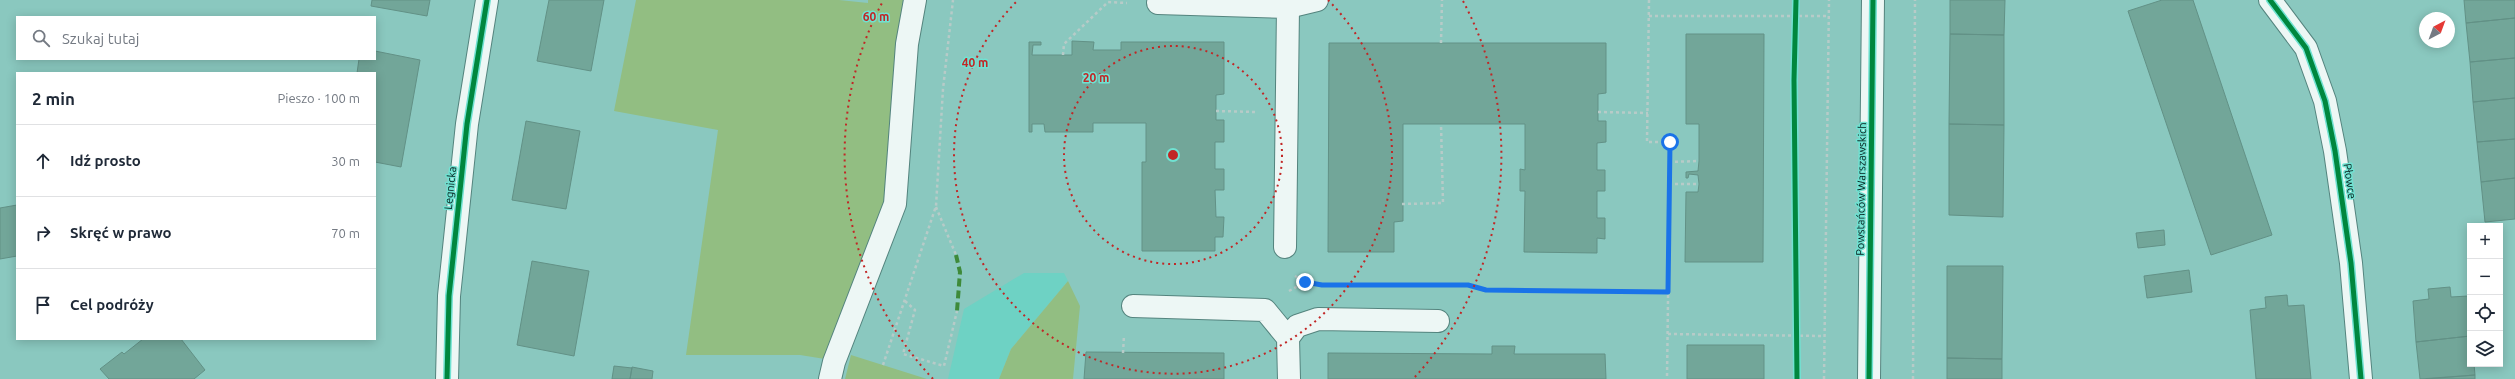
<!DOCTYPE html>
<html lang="pl">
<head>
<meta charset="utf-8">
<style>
	:root { --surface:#fff; --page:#f2f2f3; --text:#1f2937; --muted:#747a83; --line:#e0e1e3 }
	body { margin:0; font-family:Ubuntu,sans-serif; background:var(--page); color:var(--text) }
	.controls { position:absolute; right:12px; bottom:12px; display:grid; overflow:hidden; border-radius:0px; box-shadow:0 2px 10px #0003 }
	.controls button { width:36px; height:36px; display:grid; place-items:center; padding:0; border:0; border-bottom:1px solid var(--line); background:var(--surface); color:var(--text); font:20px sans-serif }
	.compass { position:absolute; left:2419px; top:12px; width:36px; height:36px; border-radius:50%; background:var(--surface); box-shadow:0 2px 10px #0003; rotate:41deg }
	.stop { position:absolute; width:12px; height:12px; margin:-9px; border:3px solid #1a73e8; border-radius:50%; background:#fff }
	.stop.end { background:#1a73e8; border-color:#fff; box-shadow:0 1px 4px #0008 }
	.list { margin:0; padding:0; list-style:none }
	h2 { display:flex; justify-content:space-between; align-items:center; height:52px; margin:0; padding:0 16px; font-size:17px }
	h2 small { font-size:13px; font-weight:400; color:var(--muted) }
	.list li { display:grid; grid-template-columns:26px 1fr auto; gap:12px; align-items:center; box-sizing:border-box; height:72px; padding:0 16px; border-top:1px solid var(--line) }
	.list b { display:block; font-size:15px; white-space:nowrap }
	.list em { font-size:13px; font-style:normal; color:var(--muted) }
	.icon { flex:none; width:22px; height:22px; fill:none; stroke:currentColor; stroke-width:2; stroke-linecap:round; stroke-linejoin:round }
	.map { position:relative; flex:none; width:2515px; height:379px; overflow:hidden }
	.search { position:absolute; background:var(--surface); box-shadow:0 2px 10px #0003; left:16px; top:16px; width:360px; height:44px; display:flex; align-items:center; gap:10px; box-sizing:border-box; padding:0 14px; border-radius:0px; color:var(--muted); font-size:15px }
	.panel { position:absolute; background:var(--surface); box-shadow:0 2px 10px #0003; left:16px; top:72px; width:360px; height:268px; border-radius:0px }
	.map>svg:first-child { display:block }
	.built { fill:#6ed2c4 }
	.green { fill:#92be82 }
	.building { fill:#72a699; stroke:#629186 }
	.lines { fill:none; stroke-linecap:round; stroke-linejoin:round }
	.minor-casing { stroke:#54847e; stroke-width:24 }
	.path { stroke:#b7cbc8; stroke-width:2.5; stroke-dasharray:3 3; stroke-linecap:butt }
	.minor { stroke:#edf7f5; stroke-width:22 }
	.quiet { stroke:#3e8a39; stroke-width:4; stroke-dasharray:8 4; stroke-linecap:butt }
	.cycleway-casing { stroke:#70e2d2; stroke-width:8 }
	.cycleway { stroke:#00873e; stroke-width:5 }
	.route { stroke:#1a73e8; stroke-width:5 }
	.ring { fill:none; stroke:#c12726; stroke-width:2; stroke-dasharray:2 4 }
	.labels { text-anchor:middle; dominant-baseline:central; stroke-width:3; stroke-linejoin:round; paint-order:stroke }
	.street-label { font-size:11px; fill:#031c19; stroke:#70e2d2 }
	.centre { fill:#c12726; stroke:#70e2d2; stroke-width:2 }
	.ring-label { font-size:12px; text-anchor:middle; font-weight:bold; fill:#c12726; stroke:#70e2d2; stroke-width:3; stroke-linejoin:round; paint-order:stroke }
</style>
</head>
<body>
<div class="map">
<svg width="2515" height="379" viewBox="0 0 2515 379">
	<rect width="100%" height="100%" fill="#8ac8bf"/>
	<path class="built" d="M 1024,273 L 1064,273 L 1068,281 L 1011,349 L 999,379 L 948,379 L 964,309 Z"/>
	<path class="green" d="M 636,0 L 839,0 L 868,3 L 868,0 L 903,0 L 895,67 L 889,197 L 825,359 L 800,355 L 686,355 L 718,130 L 614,111 Z
		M 1068,281 L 1080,306 L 1073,379 L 999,379 L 1011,349 Z
		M 851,355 L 927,379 L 845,379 Z"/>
	<path class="building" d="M 372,0 L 430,0 L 427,16 L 371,6 Z
		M 549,0 L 604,0 L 591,71 L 537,61 Z
		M 1950,0 L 2005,0 L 2004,35 L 1950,34 Z
		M 2162,0 L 2193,0 L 2272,235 L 2211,255 L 2128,11 Z
		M 2464,0 L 2515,0 L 2515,18 L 2466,23 Z
		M 2515,18 L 2515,58 L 2470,62 L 2466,23 Z
		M 1686,34 L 1764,34 L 1763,262 L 1685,262 L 1686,192 L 1698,192 L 1699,184 L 1698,175 L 1689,174 L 1688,178 L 1686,178 L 1686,172 L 1698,171 L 1699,161 L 1699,124 L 1686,124 Z
		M 1950,34 L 2004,35 L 2004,125 L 1949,124 Z
		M 1072,41 L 1094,42 L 1093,50 L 1121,50 L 1121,42 L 1224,42 L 1224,94 L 1216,95 L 1216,120 L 1224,120 L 1224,142 L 1215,142 L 1215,169 L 1224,169 L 1224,190 L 1215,190 L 1216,217 L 1224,217 L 1223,237 L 1215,237 L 1215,251 L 1142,251 L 1142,162 L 1146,162 L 1146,123 L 1093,123 L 1093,132 L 1045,132 L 1044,124 L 1032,124 L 1032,132 L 1029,132 L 1029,42 L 1041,42 L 1041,45 L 1033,45 L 1032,55 L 1072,55 Z
		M 1329,43 L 1606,43 L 1606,93 L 1598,94 L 1598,121 L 1606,121 L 1606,142 L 1597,143 L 1597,170 L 1605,170 L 1605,191 L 1597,191 L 1597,218 L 1605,218 L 1605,239 L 1597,238 L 1597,253 L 1524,252 L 1525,191 L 1520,191 L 1520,169 L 1525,170 L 1525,124 L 1403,124 L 1403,221 L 1394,222 L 1394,252 L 1328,252 Z
		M 375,51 L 420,60 L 401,167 L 375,162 L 375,73 L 357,73 L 359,59 L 375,59 Z
		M 2515,58 L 2515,98 L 2473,102 L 2470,62 Z
		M 2515,98 L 2515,139 L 2477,142 L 2473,102 Z
		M 526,121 L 580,131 L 566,209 L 512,200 Z
		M 1949,124 L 2004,125 L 2003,217 L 1949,215 Z
		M 2515,139 L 2515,178 L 2481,182 L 2477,142 Z
		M 2515,178 L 2515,219 L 2485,222 L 2481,182 Z
		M 17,205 L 17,256 L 0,259 L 0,208 Z
		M 2164,230 L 2165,245 L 2138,248 L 2136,233 Z
		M 532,261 L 589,271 L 574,356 L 517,345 Z
		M 1947,266 L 2003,266 L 2002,359 L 1947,358 Z
		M 2189,270 L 2192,292 L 2147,298 L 2144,276 Z
		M 2450,287 L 2451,297 L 2468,296 L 2470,336 L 2416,342 L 2413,301 L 2429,299 L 2428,289 Z
		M 2287,295 L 2288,306 L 2304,305 L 2311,379 L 2256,379 L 2250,310 L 2266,308 L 2265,297 Z
		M 2470,336 L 2470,364 L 2474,364 L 2475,375 L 2420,379 L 2416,342 Z
		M 143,339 L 181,339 L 205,370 L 194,379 L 109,379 L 100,369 L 122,352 L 124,354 Z
		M 1687,345 L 1764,345 L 1764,379 L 1687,379 Z
		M 1492,346 L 1515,346 L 1514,354 L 1605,354 L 1606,379 L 1328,379 L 1328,353 L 1492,354 Z
		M 1086,352 L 1224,353 L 1224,379 L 1084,379 Z
		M 1947,358 L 2002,359 L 2002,379 L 1947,379 Z
		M 614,366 L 632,368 L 630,379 L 612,379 Z
		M 632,367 L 653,371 L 652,379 L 630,379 Z
		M 2475,375 L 2475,379 L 2426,379 Z"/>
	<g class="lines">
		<g class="minor-casing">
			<path id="minor" d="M 2270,0 L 2306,48 L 2325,101 L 2335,151 L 2351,263 L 2361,379
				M 1158,3 L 1288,7 L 1317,0
				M 1285,247 L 1288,7
				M 1133,306 L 1265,310 L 1288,338 L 1297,326 L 1318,319 L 1438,321
				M 1288,338 L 1289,379
				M 447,379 L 449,296 L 467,124 L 487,0
				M 830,379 L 834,362 L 895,204 L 907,44 L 915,0
				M 1869,379 L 1873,0"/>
		</g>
		<path class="path" d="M 1649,0 L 1647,142 L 1670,142 L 1667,379
			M 1649,16 L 1828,16
			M 1441,43 L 1442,0
			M 1063,55 L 1064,44 L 1108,2 L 1127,3
			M 1216,111 L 1257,112
			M 1598,112 L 1648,113
			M 1669,162 L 1699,161
			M 1669,184 L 1699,184
			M 1402,204 L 1443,203 L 1441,124
			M 936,207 L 956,255
			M 1295,276 L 1305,282
			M 1289,291 L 1305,282 L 1322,285 L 1468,285 L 1486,290 L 1668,292
			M 905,301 L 915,310 L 903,354 L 944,366 L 957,311
			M 1668,334 L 1824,336
			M 1123,353 L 1124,335
			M 883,365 L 936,206 L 943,89 L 953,0
			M 1824,379 L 1829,0
			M 1913,379 L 1915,0"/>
		<use href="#minor" class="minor"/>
		<path class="quiet" d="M 956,255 L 960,272 L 957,311"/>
		<g class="cycleway-casing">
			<path id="cycleway" d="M 1796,0 L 1794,80 L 1797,379
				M 2270,0 L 2306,48 L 2325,101 L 2335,151 L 2351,263 L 2361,379
				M 447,379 L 449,296 L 467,124 L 487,0
				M 1869,379 L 1873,0"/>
		</g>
		<use href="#cycleway" class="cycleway"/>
	</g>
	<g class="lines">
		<path class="route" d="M 1305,282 L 1322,285 L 1468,285 L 1486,290 L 1668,292 L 1670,142"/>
	</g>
	<g class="ring">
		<circle cx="1173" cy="155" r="109"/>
		<path d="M1328 0A219 219 0 1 1 1018 0"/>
		<path d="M933 379A328 328 0 0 1 883 1M1463 1A328 328 0 0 1 1413 379"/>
	</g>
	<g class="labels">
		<g class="street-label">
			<text transform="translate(2350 181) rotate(82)">Płowce</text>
			<text transform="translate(450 188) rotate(-84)">Legnicka</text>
			<text transform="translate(1861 189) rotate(-89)">Powstańców Warszawskich</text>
		</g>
	</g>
	<circle cx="1173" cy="155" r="6" class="centre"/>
	<g class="ring-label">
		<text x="876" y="21">60 m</text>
		<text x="975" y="67">40 m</text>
		<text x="1096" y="82">20 m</text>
	</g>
</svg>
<div class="controls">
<button>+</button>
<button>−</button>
<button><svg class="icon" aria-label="locate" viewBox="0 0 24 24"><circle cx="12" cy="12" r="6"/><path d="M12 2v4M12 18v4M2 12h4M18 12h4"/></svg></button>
<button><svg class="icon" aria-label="layers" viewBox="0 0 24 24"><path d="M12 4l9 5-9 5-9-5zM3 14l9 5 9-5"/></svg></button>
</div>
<svg class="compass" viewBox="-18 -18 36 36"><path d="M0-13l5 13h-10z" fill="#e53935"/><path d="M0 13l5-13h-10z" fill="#747a83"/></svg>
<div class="stop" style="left:1670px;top:142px"></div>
<div class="stop end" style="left:1305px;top:282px"></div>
<div class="search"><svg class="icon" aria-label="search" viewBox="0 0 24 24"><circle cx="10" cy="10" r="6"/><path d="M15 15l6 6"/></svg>Szukaj tutaj</div>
<section class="panel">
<h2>2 min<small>Pieszo · 100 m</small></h2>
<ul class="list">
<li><svg class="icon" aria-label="ahead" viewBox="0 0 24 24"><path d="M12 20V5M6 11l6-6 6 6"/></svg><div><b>Idź prosto</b></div><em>30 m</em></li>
<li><svg class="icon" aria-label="right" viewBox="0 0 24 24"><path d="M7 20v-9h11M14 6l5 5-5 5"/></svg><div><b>Skręć w prawo</b></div><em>70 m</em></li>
<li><svg class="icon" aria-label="arrive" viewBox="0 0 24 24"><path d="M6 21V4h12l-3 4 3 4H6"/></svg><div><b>Cel podróży</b></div></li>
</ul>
</section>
</div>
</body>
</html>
